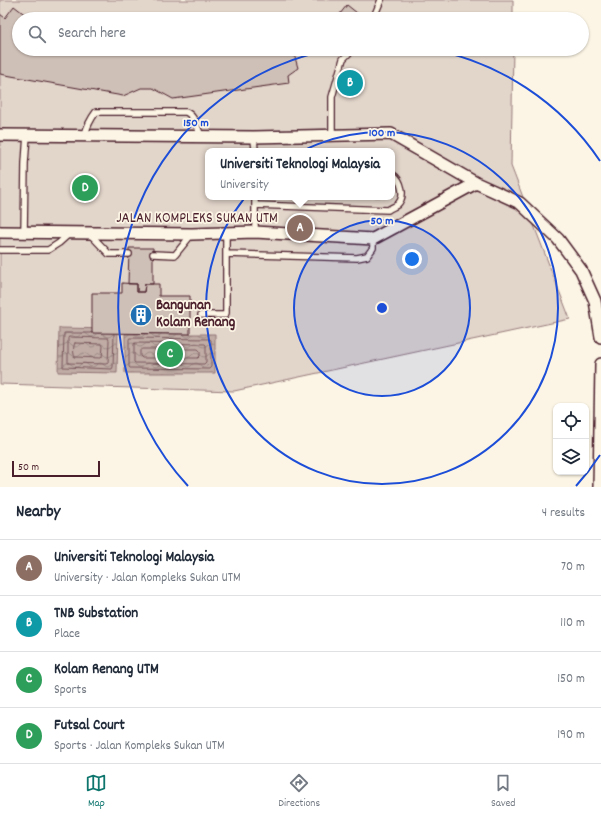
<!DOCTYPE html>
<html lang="en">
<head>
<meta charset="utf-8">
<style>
	:root { --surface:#fff; --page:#f2f2f3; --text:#1f2937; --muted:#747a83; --line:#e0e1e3; --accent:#0f766e }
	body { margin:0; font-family:Dekko,sans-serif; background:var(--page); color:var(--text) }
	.controls { position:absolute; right:12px; bottom:12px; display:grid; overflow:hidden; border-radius:8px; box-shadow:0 1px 3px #0004 }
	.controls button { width:36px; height:36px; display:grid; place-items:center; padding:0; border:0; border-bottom:1px solid var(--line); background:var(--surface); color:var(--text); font:20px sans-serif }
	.scale { position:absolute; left:12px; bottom:10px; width:88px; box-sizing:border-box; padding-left:4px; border:2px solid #4a1f2b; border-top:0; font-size:11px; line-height:14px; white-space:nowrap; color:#4a1f2b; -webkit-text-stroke:3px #fcf5e5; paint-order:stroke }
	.you { position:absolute; left:412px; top:259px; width:14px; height:14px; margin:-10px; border:3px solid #fff; border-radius:50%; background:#1a73e8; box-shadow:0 0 0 6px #1a73e833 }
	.badge { display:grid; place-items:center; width:26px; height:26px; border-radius:50%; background:var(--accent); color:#fff; font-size:13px; font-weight:700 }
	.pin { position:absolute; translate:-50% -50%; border:2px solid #fff; box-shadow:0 1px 4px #0006 }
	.popup { position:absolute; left:205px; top:148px; width:190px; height:52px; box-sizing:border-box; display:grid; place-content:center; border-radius:8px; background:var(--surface); filter:drop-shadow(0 1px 3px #0005); font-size:13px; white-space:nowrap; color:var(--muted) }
	.popup b { font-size:15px; color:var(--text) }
	.popup::after { content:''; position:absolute; left:50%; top:100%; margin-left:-8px; border:8px solid transparent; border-top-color:var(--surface) }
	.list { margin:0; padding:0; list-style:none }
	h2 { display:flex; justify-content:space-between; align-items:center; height:52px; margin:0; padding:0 16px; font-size:17px }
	h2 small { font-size:13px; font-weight:400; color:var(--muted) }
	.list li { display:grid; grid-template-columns:26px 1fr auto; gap:12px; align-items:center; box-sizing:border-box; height:56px; padding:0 16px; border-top:1px solid var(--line) }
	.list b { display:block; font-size:15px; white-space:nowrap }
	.list p { margin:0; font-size:13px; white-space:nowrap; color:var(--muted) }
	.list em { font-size:13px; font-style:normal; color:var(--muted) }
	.icon { flex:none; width:22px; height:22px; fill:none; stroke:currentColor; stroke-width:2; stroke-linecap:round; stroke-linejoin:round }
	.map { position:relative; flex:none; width:601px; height:487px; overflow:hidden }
	.search { position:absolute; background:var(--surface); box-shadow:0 1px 3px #0004; left:12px; right:12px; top:12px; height:44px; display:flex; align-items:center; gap:10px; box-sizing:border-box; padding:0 14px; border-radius:22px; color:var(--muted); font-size:15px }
	.sheet { height:276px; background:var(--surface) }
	nav { display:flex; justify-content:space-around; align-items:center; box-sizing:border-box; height:56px; border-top:1px solid var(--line); background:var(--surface); font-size:11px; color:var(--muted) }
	nav a { display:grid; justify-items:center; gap:2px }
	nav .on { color:var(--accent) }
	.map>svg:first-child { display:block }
	.park { fill:#e2d5ca; stroke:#967a7a; fill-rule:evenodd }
	.water { fill:url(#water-waves); stroke:#917474 }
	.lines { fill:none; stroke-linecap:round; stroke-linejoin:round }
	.shore { stroke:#79575c; stroke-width:1 }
	.building { fill:#cfc0b7; stroke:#4a1f2b }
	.lane-casing { stroke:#4a1f2b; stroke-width:8 }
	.street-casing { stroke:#4a1f2b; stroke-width:14 }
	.lane { stroke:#fcf5e5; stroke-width:5.5 }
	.street { stroke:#fcf5e5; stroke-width:11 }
	.ring { fill:none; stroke:#1d4ed8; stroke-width:2 }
	.labels { text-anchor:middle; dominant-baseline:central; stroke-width:3.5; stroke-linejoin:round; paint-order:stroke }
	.street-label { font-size:15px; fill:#4a1f2b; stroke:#fcf5e5 }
	.poi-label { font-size:15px; font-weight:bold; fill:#4a1f2b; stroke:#fcf5e5; text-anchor:start }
	.centre { fill:#1d4ed8; stroke:#fcf5e5; stroke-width:2 }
	.ring-label { font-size:12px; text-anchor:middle; font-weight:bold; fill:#1d4ed8; stroke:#fcf5e5; stroke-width:3.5; stroke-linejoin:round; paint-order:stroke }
</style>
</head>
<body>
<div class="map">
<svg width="601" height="487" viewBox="0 0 601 487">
	<defs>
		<pattern id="water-waves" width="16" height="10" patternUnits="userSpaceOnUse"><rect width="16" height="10" fill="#c0aca5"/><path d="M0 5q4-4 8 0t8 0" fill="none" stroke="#9e8b87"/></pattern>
	</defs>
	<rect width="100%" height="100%" fill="#fcf5e5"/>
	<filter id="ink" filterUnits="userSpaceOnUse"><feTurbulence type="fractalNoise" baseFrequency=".025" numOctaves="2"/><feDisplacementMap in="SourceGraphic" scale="8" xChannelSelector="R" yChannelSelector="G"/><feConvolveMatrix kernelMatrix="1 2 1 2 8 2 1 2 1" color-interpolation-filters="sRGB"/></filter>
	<g filter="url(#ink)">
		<path class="park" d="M 0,0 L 513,0 L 513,19 L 19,19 L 19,49 L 513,49 L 511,166 L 570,319 L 234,391 L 0,384 ZM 208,151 L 392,151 L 392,197 L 208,197 Z"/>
		<path class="water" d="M 59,328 L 118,329 L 117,373 L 58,372 Z
			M 125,334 L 215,334 L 215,373 L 125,373 Z"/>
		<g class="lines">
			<path class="shore" d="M 91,333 L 64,333 L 63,366 L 63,367 L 112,369 L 113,367 L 114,334
				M 69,337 L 108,338 L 109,340 L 108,363 L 106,364 L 68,363 L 68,339 Z
				M 130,338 L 210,339 L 211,340 L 211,367 L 209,369 L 130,368 L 129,367 L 129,340 Z
				M 75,343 L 102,344 L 103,346 L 102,357 L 101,358 L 75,357 C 73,354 73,346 75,343 Z
				M 135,343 L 205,344 L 206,345 L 206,362 L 204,364 L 135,363 L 134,362 L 134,345 Z
				M 142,349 L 198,349 L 200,351 L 200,356 L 198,358 L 142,358 L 140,356 L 140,351 Z"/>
		</g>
		<path class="building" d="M 347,5 L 362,17 L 361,19 L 336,19 Z
			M 14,6 L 27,16 L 83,19 L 19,19 L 19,49 L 300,49 L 294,54 L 298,68 L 288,75 L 289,83 L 173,99 L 153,88 L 141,88 L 123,96 L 0,74 L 0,14 L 5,18 Z
			M 345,72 L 355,72 L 354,96 L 345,95 Z
			M 129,248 L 153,248 L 153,284 L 145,284 L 144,292 L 137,292 L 137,284 L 128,284 Z
			M 122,283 L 137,284 L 137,292 L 144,292 L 145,284 L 159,284 L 159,296 L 190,296 L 190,334 L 92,333 L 92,293 L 122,293 Z"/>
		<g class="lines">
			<g class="lane-casing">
				<path id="lane" d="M 373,19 L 381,0
					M 85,135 C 87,126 90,120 96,112 L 186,112 C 195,116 197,127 201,136
					M 332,135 L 332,97 L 343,59 L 353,49
					M 254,137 L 255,151
					M 255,205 L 388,210 C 390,208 394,207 397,205 C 406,197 402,180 392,174
					M 255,232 L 255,197
					M 24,233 L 25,163 L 27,135
					M 90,234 L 109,254 L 129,254
					M 0,250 L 48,250 L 59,243 L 70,233
					M 153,254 L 175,255 L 192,234
					M 226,254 L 357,258 L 367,256 L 373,248 L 373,239
					M 201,315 L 225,315 L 226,313 L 226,232"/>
			</g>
			<g class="street-casing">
				<path id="street" d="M 0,135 L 254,137 L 391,134 L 476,183 L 520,203 L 558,239 L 581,270 L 595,301 L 601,337
					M 0,232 L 192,234 L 255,232 L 373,239 L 476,183
					M 599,487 L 601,364"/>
			</g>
			<use href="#lane" class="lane"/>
			<use href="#street" class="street"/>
		</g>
	</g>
	<circle cx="382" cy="308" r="88" fill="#1d4ed8" fill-opacity=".12"/>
	<g class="ring">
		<circle cx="382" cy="308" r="88"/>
		<circle cx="382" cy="308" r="176"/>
		<path d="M600 455A263 263 0 0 1 576 486M188 486A263 263 0 0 1 334 49M430 49A263 263 0 0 1 600 161"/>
	</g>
	<defs>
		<g id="building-disc" transform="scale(1.15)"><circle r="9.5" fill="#1f6fb2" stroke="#fcf5e5"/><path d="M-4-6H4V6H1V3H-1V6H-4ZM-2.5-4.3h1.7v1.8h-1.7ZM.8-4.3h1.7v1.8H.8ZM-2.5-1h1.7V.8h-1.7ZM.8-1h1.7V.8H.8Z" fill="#fff"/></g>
	</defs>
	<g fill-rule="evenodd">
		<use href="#building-disc" x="141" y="315"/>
	</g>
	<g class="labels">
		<g class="street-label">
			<text x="197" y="219">JALAN KOMPLEKS SUKAN UTM</text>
		</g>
		<g class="poi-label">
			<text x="156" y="306">Bangunan<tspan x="156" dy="17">Kolam Renang</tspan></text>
		</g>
	</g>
	<circle cx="382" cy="308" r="6" class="centre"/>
	<g class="ring-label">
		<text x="196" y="126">150 m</text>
		<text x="382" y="136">100 m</text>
		<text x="382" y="224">50 m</text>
	</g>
</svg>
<div class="controls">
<button><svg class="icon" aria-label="locate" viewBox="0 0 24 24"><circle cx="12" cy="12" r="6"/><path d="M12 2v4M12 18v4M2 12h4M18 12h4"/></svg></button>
<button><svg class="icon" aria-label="layers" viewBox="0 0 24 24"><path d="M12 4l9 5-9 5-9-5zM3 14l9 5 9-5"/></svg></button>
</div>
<div class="scale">50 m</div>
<div class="you"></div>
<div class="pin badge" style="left:300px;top:228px;background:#8d6e63">A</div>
<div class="popup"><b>Universiti Teknologi Malaysia</b>University</div>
<div class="pin badge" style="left:350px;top:83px;background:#0f9aa8">B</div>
<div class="pin badge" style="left:170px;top:354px;background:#2e9e5b">C</div>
<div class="pin badge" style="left:85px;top:188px;background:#2e9e5b">D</div>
<div class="search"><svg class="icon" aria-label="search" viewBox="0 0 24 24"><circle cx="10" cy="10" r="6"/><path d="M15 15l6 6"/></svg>Search here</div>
</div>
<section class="sheet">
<h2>Nearby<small>4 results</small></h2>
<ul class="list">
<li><span class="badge" style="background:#8d6e63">A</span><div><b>Universiti Teknologi Malaysia</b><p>University · Jalan Kompleks Sukan UTM</p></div><em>70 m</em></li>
<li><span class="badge" style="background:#0f9aa8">B</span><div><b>TNB Substation</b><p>Place</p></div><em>110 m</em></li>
<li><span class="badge" style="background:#2e9e5b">C</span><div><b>Kolam Renang UTM</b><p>Sports</p></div><em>150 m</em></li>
<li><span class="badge" style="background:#2e9e5b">D</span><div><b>Futsal Court</b><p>Sports · Jalan Kompleks Sukan UTM</p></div><em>190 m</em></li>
</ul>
</section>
<nav>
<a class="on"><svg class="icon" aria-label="map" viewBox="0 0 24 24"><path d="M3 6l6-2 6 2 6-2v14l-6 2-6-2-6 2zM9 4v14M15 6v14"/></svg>Map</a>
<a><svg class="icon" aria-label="directions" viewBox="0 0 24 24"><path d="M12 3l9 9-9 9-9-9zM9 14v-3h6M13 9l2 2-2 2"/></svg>Directions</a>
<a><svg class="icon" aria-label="saved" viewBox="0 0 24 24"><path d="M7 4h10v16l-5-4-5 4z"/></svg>Saved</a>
</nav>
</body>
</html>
